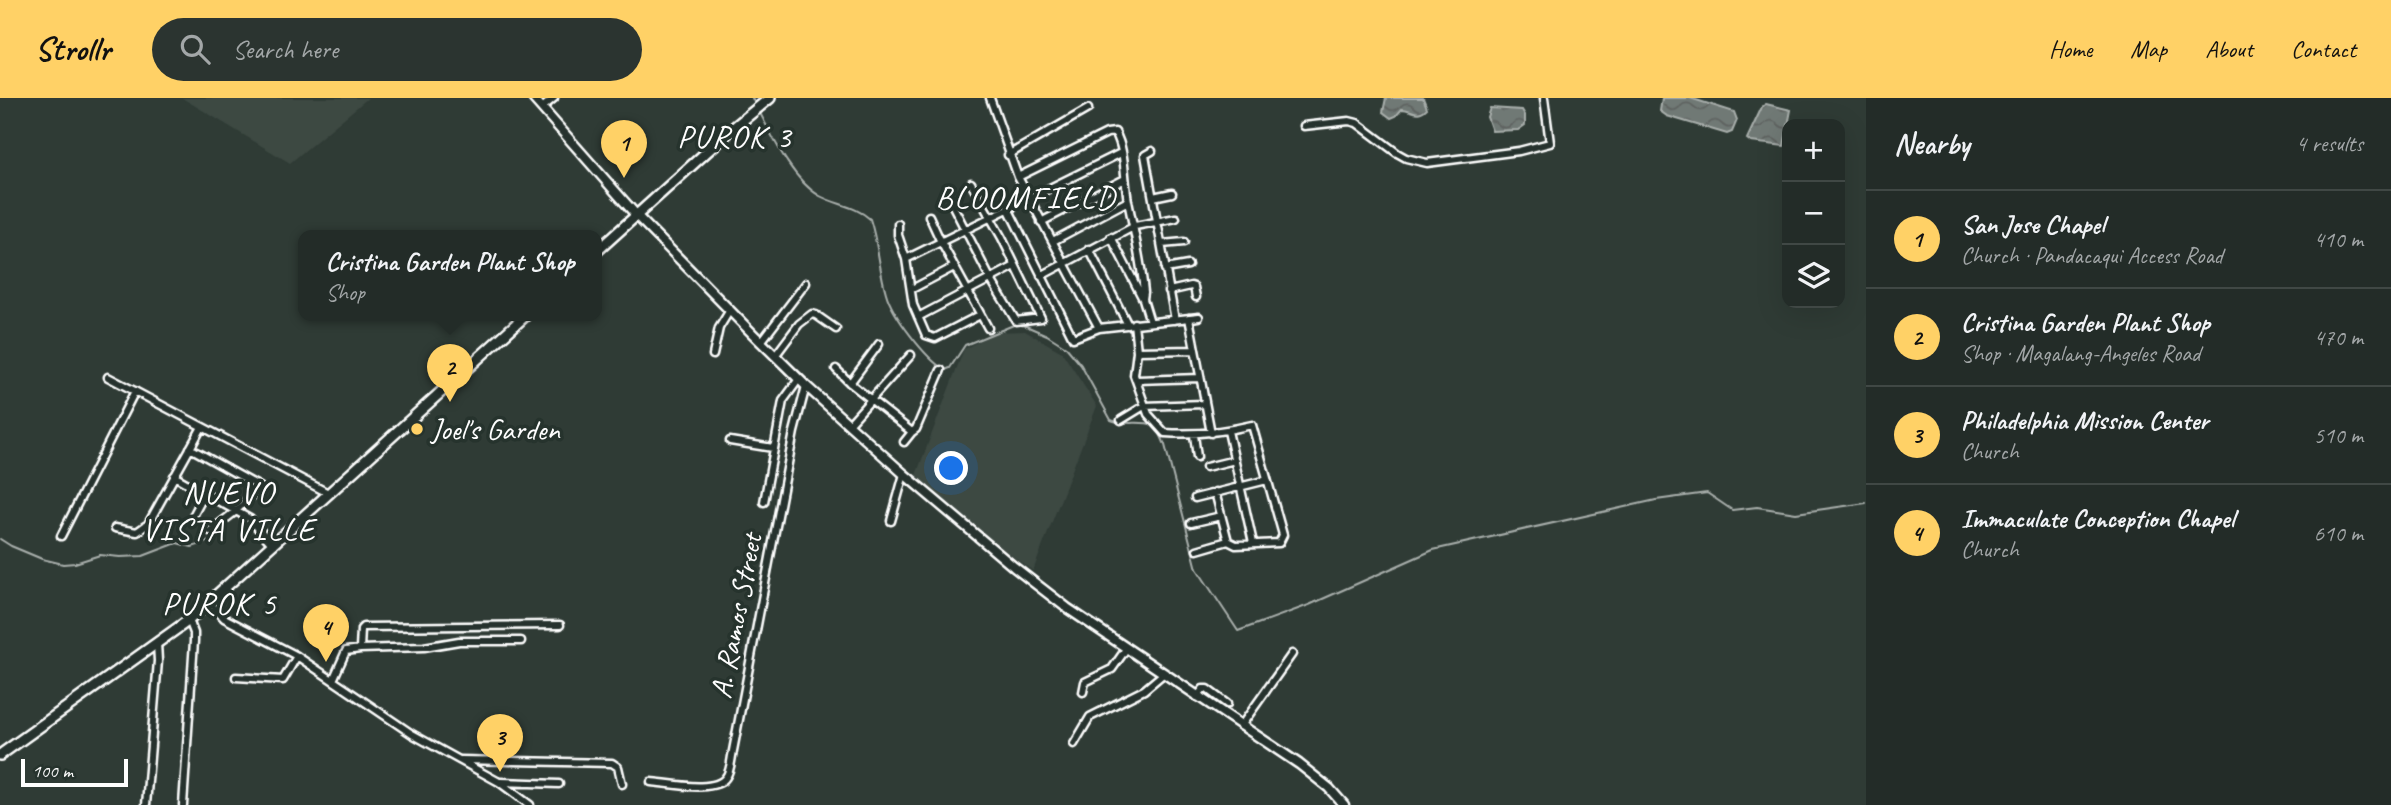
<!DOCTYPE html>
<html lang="en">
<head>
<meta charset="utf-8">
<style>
	:root { --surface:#232c28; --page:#2b3430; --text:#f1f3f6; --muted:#a3a7a8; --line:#404845; --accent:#ffd166 }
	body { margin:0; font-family:Caveat,sans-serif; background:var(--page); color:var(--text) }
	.controls { position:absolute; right:21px; top:21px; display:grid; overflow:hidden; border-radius:14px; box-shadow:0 7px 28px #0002 }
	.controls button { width:63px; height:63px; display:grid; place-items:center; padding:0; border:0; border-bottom:2px solid var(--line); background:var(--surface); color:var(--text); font:35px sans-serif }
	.scale { position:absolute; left:21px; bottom:18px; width:107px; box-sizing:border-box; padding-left:7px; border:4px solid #fff; border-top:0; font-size:19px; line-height:24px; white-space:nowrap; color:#fff; -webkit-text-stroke:5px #26332d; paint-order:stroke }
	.you { position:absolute; left:952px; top:371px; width:24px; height:24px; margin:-18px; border:5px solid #fff; border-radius:50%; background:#1a73e8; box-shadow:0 0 0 10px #1a73e833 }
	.badge { display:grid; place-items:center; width:46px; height:46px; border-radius:50%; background:var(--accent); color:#111; font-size:23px; font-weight:700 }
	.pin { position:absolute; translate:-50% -58px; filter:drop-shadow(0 2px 4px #0008) }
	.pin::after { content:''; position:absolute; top:37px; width:24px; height:21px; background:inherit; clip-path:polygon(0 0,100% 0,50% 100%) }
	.popup { position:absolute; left:298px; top:132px; width:304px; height:91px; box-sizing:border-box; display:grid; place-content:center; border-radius:14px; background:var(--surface); filter:drop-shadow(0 2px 5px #0005); font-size:23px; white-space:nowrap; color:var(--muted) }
	.popup b { font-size:26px; color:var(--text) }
	.popup::after { content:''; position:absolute; left:50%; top:100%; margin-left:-14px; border:14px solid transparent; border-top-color:var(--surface) }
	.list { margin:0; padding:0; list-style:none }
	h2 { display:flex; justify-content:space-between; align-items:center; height:91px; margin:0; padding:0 28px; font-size:30px }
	h2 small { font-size:23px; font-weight:400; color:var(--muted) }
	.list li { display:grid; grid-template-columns:46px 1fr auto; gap:21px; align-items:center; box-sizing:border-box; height:98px; padding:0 28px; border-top:2px solid var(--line) }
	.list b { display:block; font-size:26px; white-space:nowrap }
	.list p { margin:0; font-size:23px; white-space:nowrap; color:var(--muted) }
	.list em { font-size:23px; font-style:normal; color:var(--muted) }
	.icon { flex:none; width:38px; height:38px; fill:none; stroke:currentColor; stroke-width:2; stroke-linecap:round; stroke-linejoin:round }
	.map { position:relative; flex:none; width:1866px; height:707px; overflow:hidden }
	header { display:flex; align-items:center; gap:42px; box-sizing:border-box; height:98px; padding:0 35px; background:var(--accent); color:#111 }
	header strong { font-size:33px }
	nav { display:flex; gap:38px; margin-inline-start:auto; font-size:24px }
	.search { width:490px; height:63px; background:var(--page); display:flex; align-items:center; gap:18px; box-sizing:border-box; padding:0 24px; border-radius:38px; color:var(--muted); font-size:26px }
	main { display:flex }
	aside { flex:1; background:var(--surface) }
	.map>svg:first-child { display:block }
	.built { fill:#3c4842 }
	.water { fill:url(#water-waves); stroke:#a9afac; stroke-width:2 }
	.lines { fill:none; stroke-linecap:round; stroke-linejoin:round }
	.stream { stroke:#a9afac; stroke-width:2 }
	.minor-casing { stroke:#fff; stroke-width:11 }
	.tertiary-casing { stroke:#fff; stroke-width:13 }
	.secondary-casing { stroke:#fff; stroke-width:14 }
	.minor { stroke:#26332d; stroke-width:6 }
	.tertiary { stroke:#26332d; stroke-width:8 }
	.secondary { stroke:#26332d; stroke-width:9 }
	.poi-dot { fill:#ffd166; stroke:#26332d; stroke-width:2.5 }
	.labels { text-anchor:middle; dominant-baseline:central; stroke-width:7; stroke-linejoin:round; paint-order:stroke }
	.poi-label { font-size:30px; fill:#fff; stroke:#26332d; text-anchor:start }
	.street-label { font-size:30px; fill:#fff; stroke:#26332d }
	.neighbourhood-label { font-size:32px; letter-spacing:2px; fill:#fff; stroke:#26332d }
</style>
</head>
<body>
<header>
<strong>Strollr</strong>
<div class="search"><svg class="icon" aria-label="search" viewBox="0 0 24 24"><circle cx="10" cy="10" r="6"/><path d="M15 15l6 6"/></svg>Search here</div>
<nav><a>Home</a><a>Map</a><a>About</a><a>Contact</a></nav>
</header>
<main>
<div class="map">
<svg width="1866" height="707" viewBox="0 0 1866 707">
	<defs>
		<pattern id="water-waves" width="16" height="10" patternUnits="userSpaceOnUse" patternTransform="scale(1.75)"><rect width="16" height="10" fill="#707975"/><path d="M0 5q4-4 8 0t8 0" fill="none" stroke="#5e6260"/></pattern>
	</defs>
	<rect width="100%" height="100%" fill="#2f3b35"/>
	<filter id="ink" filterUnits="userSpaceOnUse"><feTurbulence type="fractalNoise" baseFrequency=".0143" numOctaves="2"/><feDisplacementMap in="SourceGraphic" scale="14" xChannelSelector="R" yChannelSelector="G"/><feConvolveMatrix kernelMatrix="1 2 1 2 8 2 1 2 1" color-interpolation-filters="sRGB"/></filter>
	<g filter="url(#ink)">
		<path class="built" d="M 182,0 L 368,0 L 290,65 Z
			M 1025,233 L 1062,254 L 1097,308 L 1033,473 L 972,430 L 916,377 L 964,251 L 996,234 Z"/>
		<path class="water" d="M 1386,0 L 1423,0 L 1427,10 C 1417,20 1412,11 1402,11 L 1396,18 L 1391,20 L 1383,14 Z
			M 1662,0 L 1690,0 L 1734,14 L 1737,22 L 1732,34 L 1727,36 L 1667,18 L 1660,13 Z
			M 1766,6 L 1791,12 L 1784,48 L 1751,44 L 1747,41 L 1762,9 Z
			M 1490,10 L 1522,12 L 1525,17 L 1525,27 L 1518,32 L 1492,33 L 1487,19 Z"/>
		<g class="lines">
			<path class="stream" d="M 752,0 L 756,8
				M 759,13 C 773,40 793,83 820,98 C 837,107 856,108 870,121 C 878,145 879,171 886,195 C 892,217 926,261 945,272 L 950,270 L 965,247 L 1016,226 L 1026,228 L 1047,237 L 1066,249 L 1081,267 L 1111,322 C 1125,328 1140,322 1154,327
				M 1158,331 L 1165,347 L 1197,471 L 1238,533 L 1309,507 L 1433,452 L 1656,402 L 1707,395 L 1732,412 L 1757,409 L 1796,415 L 1866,405
				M 0,441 L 11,448 L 42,461 L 63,466 L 75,465 L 100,457 L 120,459 L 143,458 L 177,445 L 192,449 L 213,442"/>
			<g class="minor-casing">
				<path id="minor" d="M 990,0 L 1018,79 L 1099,230
					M 542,10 L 554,0
					M 1304,28 L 1349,23 L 1357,25 L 1397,55 L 1406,60 L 1427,65 L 1519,53 L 1550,45 L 1544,0
					M 1152,53 L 1145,57 L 1175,222
					M 1008,57 L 1088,11
					M 1018,79 L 1107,35 L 1115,34 C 1126,53 1124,81 1128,103 C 1134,133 1141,163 1144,194 L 1143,201
					M 1153,99 L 1172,95
					M 952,106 L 990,180 L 1016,223 L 1041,220 L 1002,140 L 971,85
					M 1008,110 L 1073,240 L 1099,230 L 1199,219
					M 929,118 L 941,144 L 988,230
					M 1041,124 L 1125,81
					M 898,126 L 898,137 L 906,161 L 913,207 L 926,237 L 935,240 L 980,217
					M 1111,139 L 1143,201 L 1150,224
					M 1053,143 L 1128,103
					M 1162,146 L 1184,144
					M 1089,151 L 1128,227
					M 906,161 L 1121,55
					M 1165,171 L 1188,167
					M 1041,178 L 1135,128 L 1176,120
					M 912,191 L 954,169
					M 1169,193 L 1191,188 L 1194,189 L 1196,199
					M 918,219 L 1015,168
					M 1189,220 L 1211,335
					M 1134,225 L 1137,253 L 1134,277 L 1148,316 L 1165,335 C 1195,337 1223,334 1252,327 L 1283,437 L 1279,445 L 1236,447 L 1228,443 L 1197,452
					M 761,244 L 806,185
					M 1137,253 L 1194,252
					M 713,257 L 719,230 L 730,212
					M 775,258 L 799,226 L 812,216 L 816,217 L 836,231
					M 836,271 L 850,285 L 912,334 L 916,331 L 941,272
					M 108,279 L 328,395
					M 1137,282 L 1200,280
					M 850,285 L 879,246
					M 1121,322 L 1144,308 L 1204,306
					M 849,326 L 911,257
					M 1228,333 L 1253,445
					M 1194,337 L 1197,359
					M 730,343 L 773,350
					M 904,344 L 912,334
					M 190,350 L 260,389 L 236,413 L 210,433
					M 1206,369 L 1235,362
					M 174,378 L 250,421 L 272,446
					M 1215,394 L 1228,443
					M 1195,400 L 1267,382
					M 764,404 L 783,303 L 799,281
					M 194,416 L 205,395
					M 891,423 L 904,376
					M 1191,425 L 1221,418
					M 115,430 L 137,434 L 148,426 L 202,329
					M 61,438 L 135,293
					M 209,504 L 224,520 L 297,558 L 412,636 L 499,684 L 530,707
					M 360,551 L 424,549 L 459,543 L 521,543
					M 236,579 L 283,582 L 297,558
					M 333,582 L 346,553 L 360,551 L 361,531 L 363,529 L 560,527
					M 1083,594 L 1085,584 L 1112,571 L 1126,551
					M 1197,599 L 1203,591 L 1207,591 L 1227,606
					M 1241,628 L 1292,556
					M 1074,646 L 1090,619 L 1144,592 L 1163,576
					M 461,662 L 612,665 L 618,669 L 622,686
					M 501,684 L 559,686
					M 651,684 C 668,685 716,696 726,679 C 730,674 731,664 732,658 L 794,334 L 806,288
					M 146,707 L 158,563 L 157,545
					M 183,707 L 194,543 L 194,535 L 189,522"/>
			</g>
			<g class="tertiary-casing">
				<path id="tertiary" d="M 533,0 L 637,118 L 754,237 L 806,288 L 904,376 L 1014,469 L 1067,510 L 1299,666 L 1329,690 L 1344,707"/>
			</g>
			<g class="secondary-casing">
				<path id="secondary" d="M 597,153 L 732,31 L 770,0
					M 0,657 L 189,522 L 525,218"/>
			</g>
			<use href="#minor" class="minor"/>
			<use href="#tertiary" class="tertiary"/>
			<use href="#secondary" class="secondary"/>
		</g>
	</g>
	<circle class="poi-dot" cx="417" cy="331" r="7"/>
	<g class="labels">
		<g class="poi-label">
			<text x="431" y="331">Joel's Garden</text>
		</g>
		<g class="street-label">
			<text transform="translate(736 518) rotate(-79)">A. Ramos Street</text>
		</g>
		<g class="neighbourhood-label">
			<text x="735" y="38">PUROK 3</text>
			<text x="1026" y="99">BLOOMFIELD</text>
			<text x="229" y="394">NUEVO<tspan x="229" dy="37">VISTA VILLE</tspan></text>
			<text x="220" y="505">PUROK 5</text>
		</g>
	</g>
</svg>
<div class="controls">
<button>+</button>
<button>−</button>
<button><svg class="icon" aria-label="layers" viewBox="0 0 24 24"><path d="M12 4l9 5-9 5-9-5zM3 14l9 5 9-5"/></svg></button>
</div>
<div class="scale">100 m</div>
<div class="you"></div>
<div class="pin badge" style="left:624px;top:80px">1</div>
<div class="pin badge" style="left:450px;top:304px">2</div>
<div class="popup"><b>Cristina Garden Plant Shop</b>Shop</div>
<div class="pin badge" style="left:500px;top:674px">3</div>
<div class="pin badge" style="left:326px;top:564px">4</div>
</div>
<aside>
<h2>Nearby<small>4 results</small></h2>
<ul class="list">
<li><span class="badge">1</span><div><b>San Jose Chapel</b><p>Church · Pandacaqui Access Road</p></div><em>410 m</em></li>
<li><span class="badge">2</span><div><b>Cristina Garden Plant Shop</b><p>Shop · Magalang-Angeles Road</p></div><em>470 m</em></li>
<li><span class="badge">3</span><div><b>Philadelphia Mission Center</b><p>Church</p></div><em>510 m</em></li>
<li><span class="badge">4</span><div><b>Immaculate Conception Chapel</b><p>Church</p></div><em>610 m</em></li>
</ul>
</aside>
</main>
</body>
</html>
